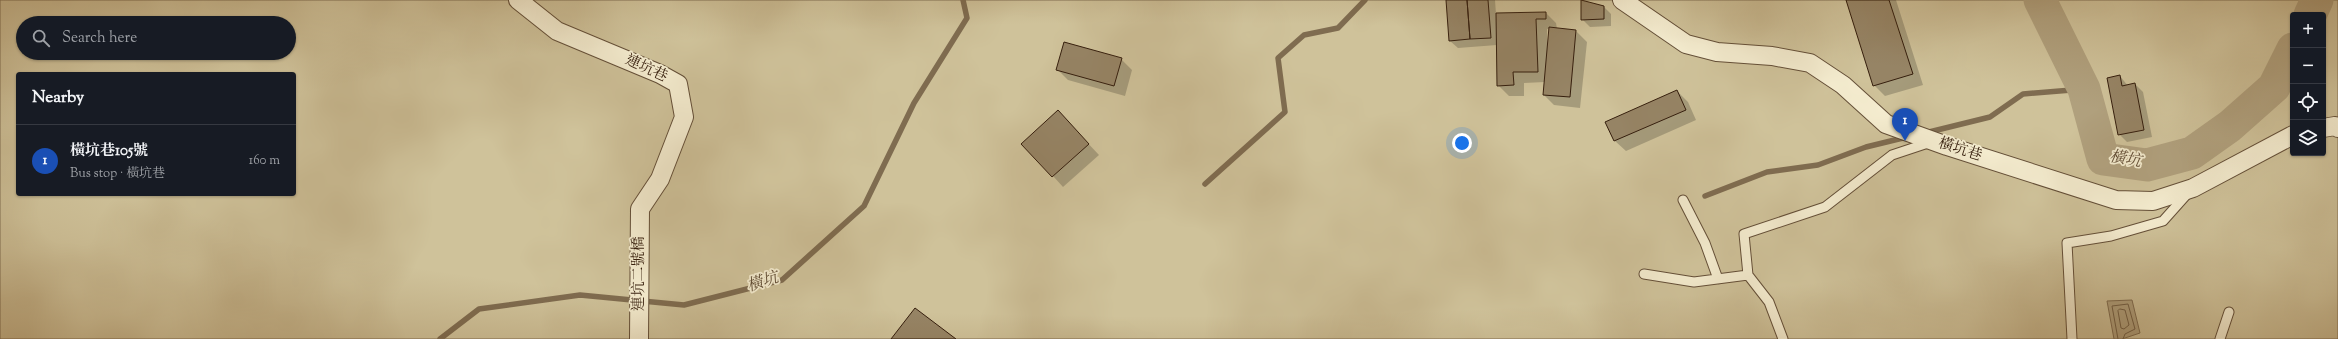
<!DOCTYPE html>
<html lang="en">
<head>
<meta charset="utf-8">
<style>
	:root { --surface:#171b24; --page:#242831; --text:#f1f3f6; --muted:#9ea1a6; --line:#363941; --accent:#7c3aed }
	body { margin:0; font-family:"Sorts Mill Goudy","Noto Serif TC",serif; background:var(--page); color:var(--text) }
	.controls { position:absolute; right:12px; top:12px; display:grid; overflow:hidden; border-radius:4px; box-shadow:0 1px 3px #0004 }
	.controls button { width:36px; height:36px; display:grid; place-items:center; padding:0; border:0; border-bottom:1px solid var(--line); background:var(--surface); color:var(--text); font:20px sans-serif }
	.you { position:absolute; left:1462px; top:143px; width:14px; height:14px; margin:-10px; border:3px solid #fff; border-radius:50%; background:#1a73e8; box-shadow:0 0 0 6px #1a73e833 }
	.badge { display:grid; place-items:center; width:26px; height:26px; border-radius:50%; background:var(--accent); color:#fff; font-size:13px; font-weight:700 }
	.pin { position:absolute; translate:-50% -33px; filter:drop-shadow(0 1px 2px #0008) }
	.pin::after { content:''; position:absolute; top:21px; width:14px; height:12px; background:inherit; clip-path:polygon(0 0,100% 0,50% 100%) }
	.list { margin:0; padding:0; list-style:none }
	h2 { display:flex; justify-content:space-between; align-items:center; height:52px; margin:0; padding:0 16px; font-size:17px }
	h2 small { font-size:13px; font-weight:400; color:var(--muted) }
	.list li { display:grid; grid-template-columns:26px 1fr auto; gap:12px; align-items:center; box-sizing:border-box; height:72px; padding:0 16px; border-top:1px solid var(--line) }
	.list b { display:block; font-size:15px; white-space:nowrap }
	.list p { margin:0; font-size:13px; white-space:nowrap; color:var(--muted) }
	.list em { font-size:13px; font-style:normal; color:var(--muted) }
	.icon { flex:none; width:22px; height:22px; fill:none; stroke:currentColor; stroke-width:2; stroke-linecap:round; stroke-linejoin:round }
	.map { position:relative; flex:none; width:2338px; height:339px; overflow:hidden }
	.search { position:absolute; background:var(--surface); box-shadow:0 1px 3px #0004; left:16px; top:16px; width:280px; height:44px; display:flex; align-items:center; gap:10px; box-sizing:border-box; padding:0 14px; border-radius:22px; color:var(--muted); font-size:15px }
	.panel { position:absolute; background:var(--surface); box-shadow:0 1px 3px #0004; left:16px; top:72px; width:280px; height:124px; border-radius:4px }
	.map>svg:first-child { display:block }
	.green { fill:#cfc29a; stroke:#827054; fill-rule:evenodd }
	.water { fill:#b0a07d; stroke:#7f6c50 }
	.shadow { fill:#0003; fill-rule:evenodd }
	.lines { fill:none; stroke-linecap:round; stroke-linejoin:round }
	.shore { stroke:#725f45; stroke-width:1 }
	.stream { stroke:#7f6c50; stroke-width:5.5 }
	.river { stroke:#b0a07d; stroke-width:33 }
	.building { fill:#968465; stroke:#351e0d }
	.lane-casing { stroke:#644f38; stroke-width:11 }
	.street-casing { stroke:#644f38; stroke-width:20 }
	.lane { stroke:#f5edd0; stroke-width:9 }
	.street { stroke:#f5edd0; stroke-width:18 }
	.labels { text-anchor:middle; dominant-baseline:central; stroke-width:3.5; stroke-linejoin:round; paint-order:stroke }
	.street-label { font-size:15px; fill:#351e0d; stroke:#f5edd0 }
	.water-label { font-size:16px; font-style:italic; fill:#604c34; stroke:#f5edd0 }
</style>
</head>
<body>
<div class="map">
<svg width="2338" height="339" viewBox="0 0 2338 339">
	<rect width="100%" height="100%" fill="#efe3b7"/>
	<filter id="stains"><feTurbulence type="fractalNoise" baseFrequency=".005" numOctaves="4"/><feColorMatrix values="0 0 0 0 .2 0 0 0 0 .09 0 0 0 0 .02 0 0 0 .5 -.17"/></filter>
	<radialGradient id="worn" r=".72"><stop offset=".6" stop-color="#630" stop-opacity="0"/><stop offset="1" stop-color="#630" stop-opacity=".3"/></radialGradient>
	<path class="green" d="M 0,0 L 2338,0 L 2338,339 L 0,339 ZM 2293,15 L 2323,15 L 2323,153 L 2293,153 ZM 23,23 L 289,23 L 289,53 L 23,53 ZM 18,74 L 294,74 L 294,194 L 18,194 Z"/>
	<path class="water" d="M 2132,300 L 2140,333 L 2122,339 L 2114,339 L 2107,301 Z"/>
	<path class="shadow" d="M 1447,0 L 1495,0 L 1496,14 L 1546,13 L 1556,23 L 1557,29 L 1576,31 L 1587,42 L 1580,108 L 1554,105 L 1544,95 L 1545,82 L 1524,83 L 1524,96 L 1509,96 L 1498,85 L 1497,45 L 1458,48 L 1450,41 ZM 1547,29 L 1550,29 L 1549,44 L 1547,44 Z
		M 1847,0 L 1896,0 L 1923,85 L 1885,96 L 1874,85 Z
		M 1603,6 L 1611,14 L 1611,26 L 1590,27 L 1582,19 Z
		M 1121,59 L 1132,70 L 1125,96 L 1068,80 L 1058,70 Z
		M 2120,76 L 2128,86 L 2135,84 L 2143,92 L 2152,137 L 2127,142 L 2119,134 Z
		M 1677,91 L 1688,102 L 1696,120 L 1626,151 L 1615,141 L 1607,122 Z
		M 1069,123 L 1099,155 L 1063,187 L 1053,176 Z"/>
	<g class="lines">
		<path class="shore" d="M 2120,309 L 2125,310 L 2129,325 L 2124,329 L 2121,328 L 2118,311 Z
			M 2118,339 L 2112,306 L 2128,304 L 2135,329 L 2125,334 L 2123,339"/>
		<path class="stream" d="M 1925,133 L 1990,117 L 2023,94 L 2084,89
			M 1205,184 L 1285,112 L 1278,58 L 1304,35 L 1338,28 L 1365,0
			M 1705,196 L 1767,172 L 1818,165 L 1866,147 L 1907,137
			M 440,339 L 479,309 L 580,295 L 684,305 L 782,280 L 864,206 L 914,103 L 967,18 L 963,0"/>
		<path class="river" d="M 2040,0 L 2084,89 L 2103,159 L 2147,165 L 2192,153 L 2230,126 L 2274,87 L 2293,49
			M 2310,15 L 2317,0"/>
	</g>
	<path class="building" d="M 1446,0 L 1467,0 L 1470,39 L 1449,41 Z
		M 1467,0 L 1488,0 L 1491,38 L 1470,39 Z
		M 1581,0 L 1604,6 L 1604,19 L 1581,20 Z
		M 1846,0 L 1889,0 L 1913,74 L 1873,86 Z
		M 1546,12 L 1546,19 L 1536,19 L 1538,72 L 1513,72 L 1514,85 L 1497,86 L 1496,13 Z
		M 1549,27 L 1576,30 L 1570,97 L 1543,95 Z
		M 1064,42 L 1122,58 L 1114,86 L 1056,70 Z
		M 2120,75 L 2122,86 L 2135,83 L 2144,130 L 2118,135 L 2107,78 Z
		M 1677,90 L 1686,110 L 1614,141 L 1605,122 Z
		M 1058,110 L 1089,144 L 1052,177 L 1021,144 Z
		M 915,308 L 956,339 L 891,339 Z"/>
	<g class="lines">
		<g class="lane-casing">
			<path id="lane" d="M 1683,200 L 1705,243 L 1718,279
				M 1644,274 L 1694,282 L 1748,275
				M 1783,339 L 1769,302 L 1748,275 L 1744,234 L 1825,207 L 1892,155 L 1931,142
				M 2072,339 L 2067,243 L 2111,236 L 2163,221 L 2188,193
				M 2220,339 L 2229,312"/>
		</g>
		<g class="street-casing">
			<path id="street" d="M 518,0 L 557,31 L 660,74 L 678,84 L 684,117 L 660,179 L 640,209 L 639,339
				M 1622,0 L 1686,44 L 1717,52 L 1772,56 L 1810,63 L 1843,85 L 1886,124 L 1947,146 L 2116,200 L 2153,201 L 2193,188 L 2293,135
				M 2323,128 L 2335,126 L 2338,128"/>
		</g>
		<use href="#lane" class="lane"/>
		<use href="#street" class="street"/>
	</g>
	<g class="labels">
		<g class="street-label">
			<text transform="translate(646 69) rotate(25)">連坑巷</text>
			<text transform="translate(1960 150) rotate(18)">橫坑巷</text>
			<text transform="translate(639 274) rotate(-90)">連坑二號橋</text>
		</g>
		<g class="water-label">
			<text transform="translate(2125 160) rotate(10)">橫坑</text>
			<text transform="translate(763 283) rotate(-18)">橫坑</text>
		</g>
	</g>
	<rect width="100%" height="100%" filter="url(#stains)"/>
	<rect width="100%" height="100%" fill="url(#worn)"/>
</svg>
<div class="controls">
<button>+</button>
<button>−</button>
<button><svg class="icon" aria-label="locate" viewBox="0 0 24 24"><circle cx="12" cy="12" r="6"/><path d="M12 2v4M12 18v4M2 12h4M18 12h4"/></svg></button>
<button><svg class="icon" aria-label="layers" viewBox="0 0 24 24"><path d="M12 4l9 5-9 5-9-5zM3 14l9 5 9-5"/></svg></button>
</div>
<div class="you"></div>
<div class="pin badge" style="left:1905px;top:141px;background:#1a4fb4">1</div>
<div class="search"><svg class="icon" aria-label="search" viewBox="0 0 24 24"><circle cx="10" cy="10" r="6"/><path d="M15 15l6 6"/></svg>Search here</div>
<section class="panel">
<h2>Nearby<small></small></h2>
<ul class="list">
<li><span class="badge" style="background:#1a4fb4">1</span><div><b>橫坑巷105號</b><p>Bus stop · 橫坑巷</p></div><em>160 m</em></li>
</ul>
</section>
</div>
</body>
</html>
